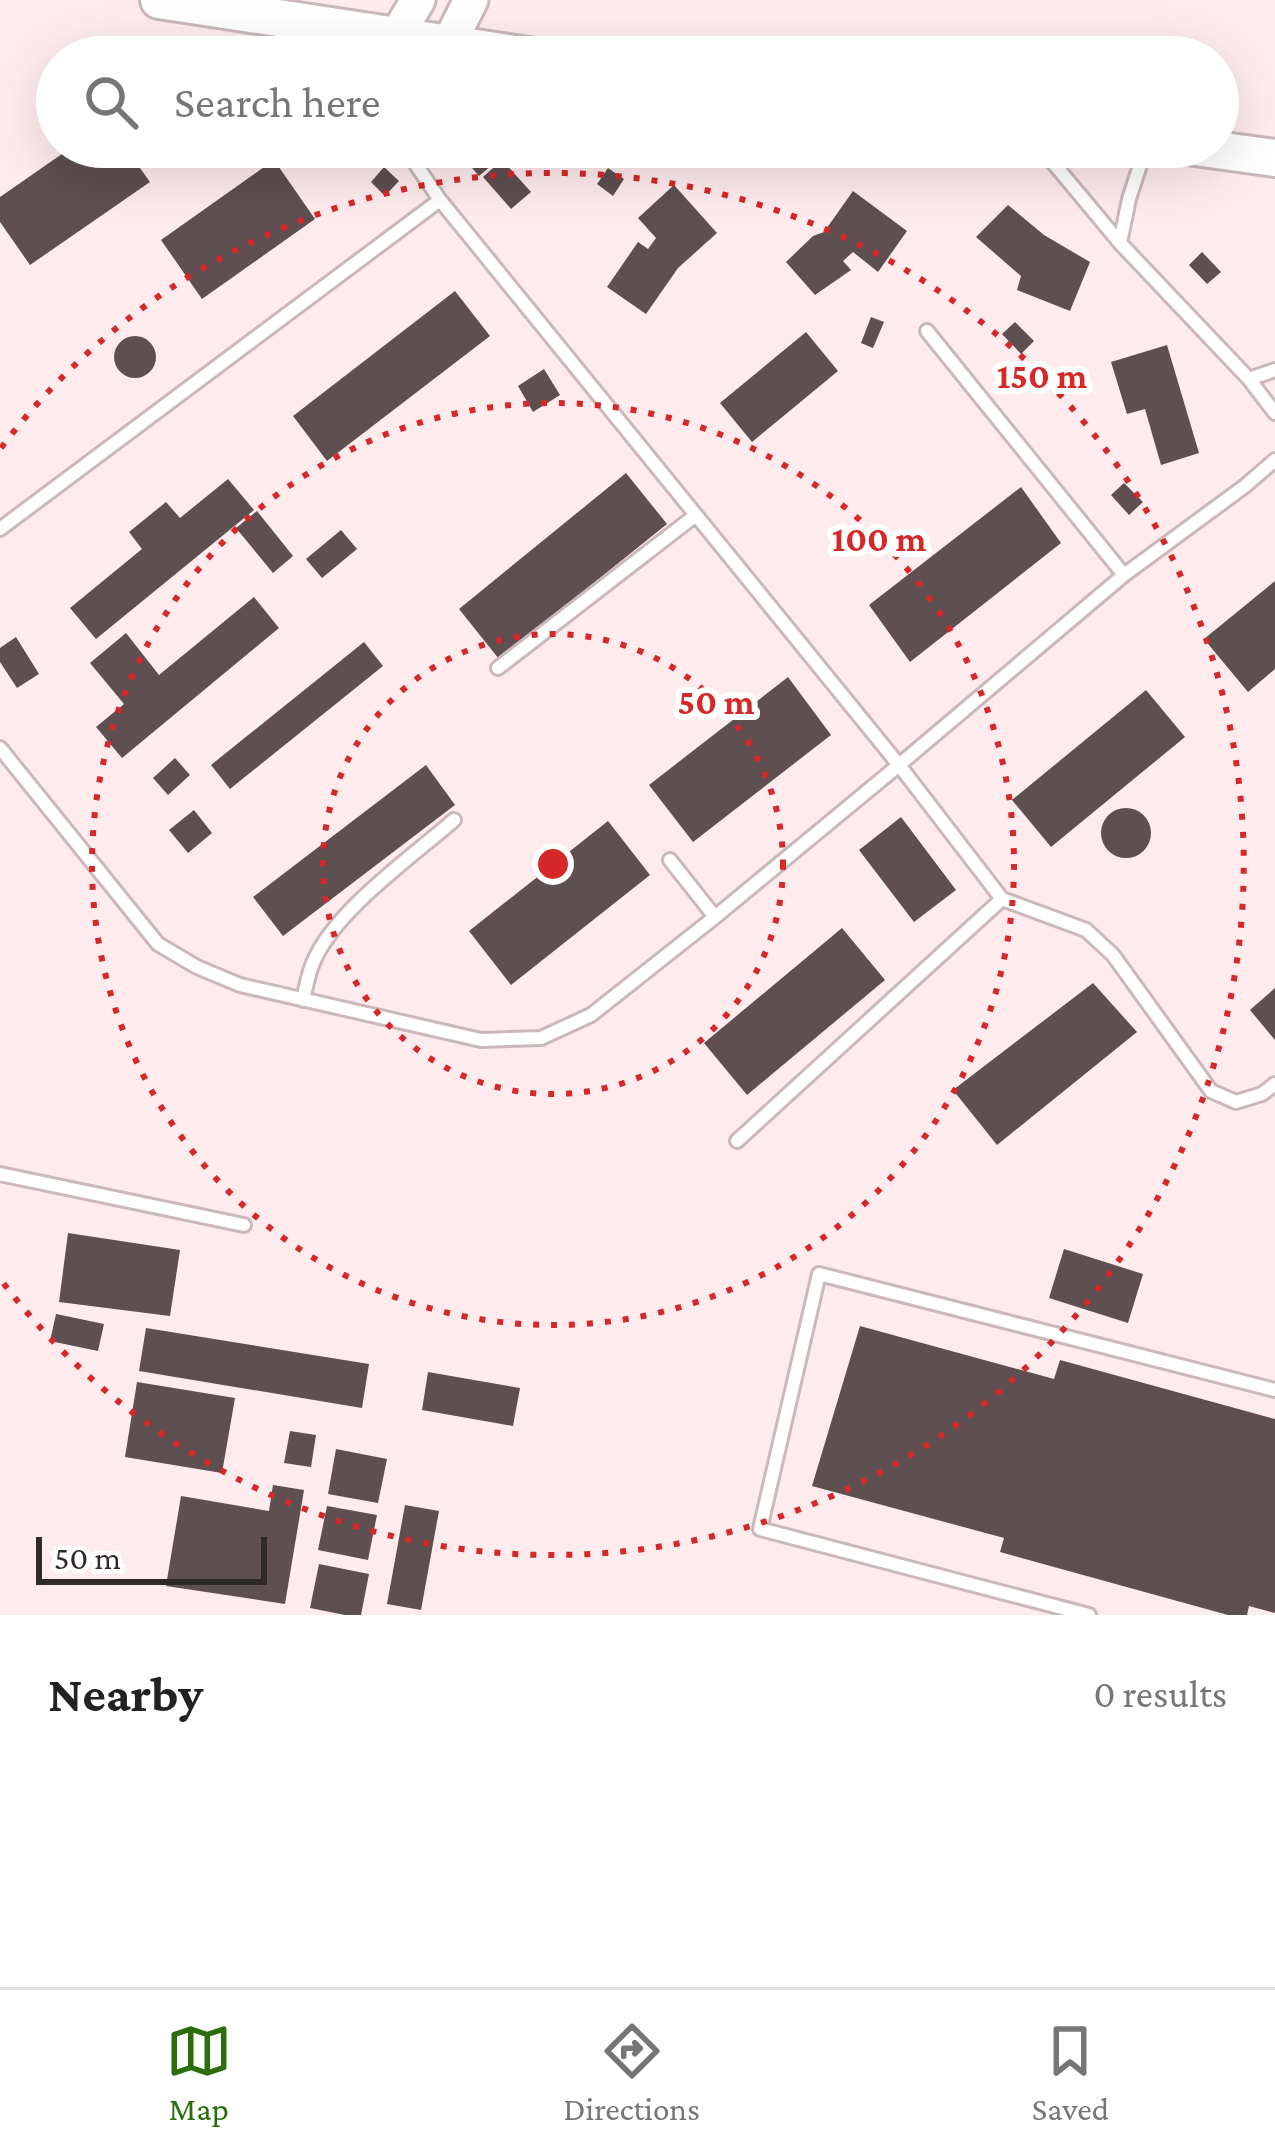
<!DOCTYPE html>
<html lang="en">
<head>
<meta charset="utf-8">
<style>
	:root { --surface:#fff; --page:#f6f6f6; --text:#222; --muted:#767676; --line:#e0e0e0; --accent:#2a6f0c }
	body { margin:0; font-family:"Crimson Pro",serif; background:var(--page); color:var(--text) }
	.scale { position:absolute; left:36px; bottom:30px; width:231px; box-sizing:border-box; padding-left:12px; border:6px solid #30292a; border-top:0; font-size:33px; line-height:42px; white-space:nowrap; color:#30292a; -webkit-text-stroke:9px #fff; paint-order:stroke }
	.list { margin:0; padding:0; list-style:none }
	h2 { display:flex; justify-content:space-between; align-items:center; height:156px; margin:0; padding:0 48px; font-size:51px }
	h2 small { font-size:39px; font-weight:400; color:var(--muted) }
	.icon { flex:none; width:66px; height:66px; fill:none; stroke:currentColor; stroke-width:2; stroke-linecap:round; stroke-linejoin:round }
	.map { position:relative; flex:none; width:1275px; height:1615px; overflow:hidden }
	.search { position:absolute; background:var(--surface); box-shadow:0 12px 48px #0002; left:36px; right:36px; top:36px; height:132px; display:flex; align-items:center; gap:30px; box-sizing:border-box; padding:0 42px; border-radius:66px; color:var(--muted); font-size:45px }
	.sheet { height:372px; background:var(--surface) }
	nav { display:flex; justify-content:space-around; align-items:center; box-sizing:border-box; height:168px; border-top:3px solid var(--line); background:var(--surface); font-size:33px; color:var(--muted) }
	nav a { display:grid; justify-items:center; gap:6px }
	nav .on { color:var(--accent) }
	.map>svg:first-child { display:block }
	.building { fill:#5e4f50 }
	.lines { fill:none; stroke-linecap:round; stroke-linejoin:round }
	.service-casing { stroke:#cab8ba; stroke-width:18 }
	.secondary-casing { stroke:#cab8ba; stroke-width:39 }
	.primary-casing { stroke:#cab8ba; stroke-width:42 }
	.service { stroke:#fff; stroke-width:12 }
	.secondary { stroke:#fff; stroke-width:33 }
	.primary { stroke:#fff; stroke-width:36 }
	.ring { fill:none; stroke:#d62828; stroke-width:6; stroke-dasharray:6 12 }
	.centre { fill:#d62828; stroke:#fff; stroke-width:6 }
	.ring-label { font-size:36px; text-anchor:middle; font-weight:bold; fill:#d62828; stroke:#fff; stroke-width:12; stroke-linejoin:round; paint-order:stroke }
</style>
</head>
<body>
<div class="map">
<svg width="1275" height="1615" viewBox="0 0 1275 1615">
	<rect width="100%" height="100%" fill="#feebed"/>
	<path class="building" d="M 72,147 L 125,147 L 150,182 L 30,265 L 0,222 L 0,197 Z
		M 454,147 L 489,147 L 499,159 L 479,176 Z
		M 274,160 L 315,219 L 202,299 L 161,240 Z
		M 502,160 L 531,192 L 511,209 L 483,177 Z
		M 384,167 L 399,181 L 385,196 L 371,182 Z
		M 608,168 L 624,179 L 613,196 L 597,184 Z
		M 674,185 L 717,233 L 678,268 L 646,314 L 607,287 L 638,242 L 648,249 L 656,238 L 638,218 Z
		M 853,191 L 907,231 L 878,272 L 853,252 L 843,261 L 851,270 L 815,295 L 786,262 L 813,236 L 824,232 Z
		M 1008,205 L 1044,235 L 1090,262 L 1070,311 L 1017,290 L 1021,276 L 976,237 Z
		M 1202,252 L 1221,272 L 1207,284 L 1189,265 Z
		M 455,291 L 490,336 L 327,461 L 293,416 Z
		M 871,317 L 884,322 L 873,348 L 861,343 Z
		M 1015,322 L 1034,341 L 1021,354 L 1002,334 Z
		M 806,332 L 838,371 L 752,442 L 720,403 Z
		M114 357a21 21 0 1 1 42 0a21 21 0 1 1-42 0Z
		M 1167,345 L 1199,453 L 1161,465 L 1145,409 L 1127,414 L 1111,362 Z
		M 544,369 L 560,395 L 533,412 L 518,386 Z
		M 626,473 L 667,524 L 499,659 L 459,609 Z
		M 228,479 L 254,510 L 96,639 L 70,608 L 142,549 L 129,532 L 166,502 L 180,518 Z
		M 1124,483 L 1143,502 L 1129,515 L 1111,495 Z
		M 1021,487 L 1061,543 L 910,662 L 869,605 Z
		M 257,511 L 293,556 L 273,573 L 236,528 Z
		M 341,530 L 357,549 L 322,578 L 306,559 Z
		M 1275,581 L 1275,669 L 1248,692 L 1204,639 Z
		M 254,597 L 279,628 L 122,758 L 96,727 L 124,704 L 90,663 L 126,633 L 159,675 Z
		M 16,637 L 39,674 L 17,688 L 0,662 L 0,648 Z
		M 364,642 L 383,666 L 230,789 L 211,765 Z
		M 788,677 L 831,735 L 693,842 L 649,785 Z
		M 1146,690 L 1185,737 L 1051,847 L 1012,800 Z
		M 175,758 L 190,775 L 168,795 L 153,778 Z
		M 426,765 L 455,805 L 283,936 L 253,897 Z
		M1101 833a25 25 0 1 1 50 0a25 25 0 1 1-50 0Z
		M 194,810 L 212,833 L 188,853 L 169,830 Z
		M 901,817 L 956,890 L 914,922 L 859,850 Z
		M 608,821 L 650,875 L 511,985 L 469,931 Z
		M 842,928 L 885,980 L 747,1095 L 704,1043 Z
		M 1093,983 L 1137,1032 L 997,1145 L 953,1090 Z
		M 1275,988 L 1275,1040 L 1250,1010 Z
		M 68,1233 L 180,1250 L 170,1316 L 59,1302 Z
		M 1064,1249 L 1143,1274 L 1128,1323 L 1049,1298 Z
		M 56,1314 L 104,1324 L 98,1351 L 50,1341 Z
		M 860,1326 L 1054,1379 L 1060,1360 L 1275,1419 L 1275,1613 L 1249,1606 L 1247,1615 L 1228,1615 L 1000,1552 L 1004,1538 L 812,1486 Z
		M 146,1328 L 369,1364 L 362,1408 L 139,1371 Z
		M 428,1372 L 520,1388 L 513,1426 L 422,1410 Z
		M 137,1382 L 235,1398 L 222,1473 L 125,1457 Z
		M 290,1431 L 316,1435 L 311,1467 L 284,1463 Z
		M 336,1449 L 387,1459 L 378,1503 L 328,1494 Z
		M 273,1485 L 304,1490 L 285,1604 L 166,1586 L 181,1496 L 269,1511 Z
		M 405,1505 L 439,1511 L 421,1610 L 387,1604 Z
		M 327,1506 L 377,1515 L 368,1560 L 318,1550 Z
		M 319,1564 L 369,1574 L 361,1615 L 345,1615 L 310,1608 Z"/>
	<g class="lines">
		<g class="service-casing">
			<path id="service" d="M 311,30 L 333,57
				M 1040,147 L 1120,243 L 1249,379 L 1275,413
				M 1120,243 L 1129,199 L 1146,147
				M 927,331 L 1124,575
				M 1249,379 L 1275,370
				M 0,529 L 440,200 L 404,147
				M 498,668 L 696,515
				M 0,748 L 158,944 L 197,967 L 240,985 L 481,1040 L 541,1038 L 591,1015 L 715,917 L 899,765 L 440,200
				M 670,860 L 715,917
				M 1002,899 L 899,765 L 1124,575 L 1245,486 L 1275,460
				M 303,1000 C 306,988 308,974 313,963 C 334,911 412,857 454,820
				M 737,1141 L 1002,899 L 1086,930 L 1113,955 L 1211,1091 L 1236,1102 L 1262,1094 L 1275,1084
				M 0,1174 L 244,1225
				M 1089,1615 L 760,1529 L 819,1274 L 1275,1390"/>
		</g>
		<g class="secondary-casing">
			<path id="secondary" d="M 396,37 L 418,0
				M 448,45 L 471,0"/>
		</g>
		<g class="primary-casing">
			<path id="primary" d="M 159,0 L 535,57
				M 1195,147 L 1275,158"/>
		</g>
		<use href="#service" class="service"/>
		<use href="#secondary" class="secondary"/>
		<use href="#primary" class="primary"/>
	</g>
	<g class="ring">
		<circle cx="553" cy="864" r="230"/>
		<circle cx="553" cy="864" r="461"/>
		<path d="M1 448A691 691 0 1 1 1 1280"/>
	</g>
	<circle cx="553" cy="864" r="18" class="centre"/>
	<g class="ring-label">
		<text x="1042" y="388">150 m</text>
		<text x="879" y="551">100 m</text>
		<text x="716" y="714">50 m</text>
	</g>
</svg>
<div class="scale">50 m</div>
<div class="search"><svg class="icon" aria-label="search" viewBox="0 0 24 24"><circle cx="10" cy="10" r="6"/><path d="M15 15l6 6"/></svg>Search here</div>
</div>
<section class="sheet">
<h2>Nearby<small>0 results</small></h2>
<ul class="list">
</ul>
</section>
<nav>
<a class="on"><svg class="icon" aria-label="map" viewBox="0 0 24 24"><path d="M3 6l6-2 6 2 6-2v14l-6 2-6-2-6 2zM9 4v14M15 6v14"/></svg>Map</a>
<a><svg class="icon" aria-label="directions" viewBox="0 0 24 24"><path d="M12 3l9 9-9 9-9-9zM9 14v-3h6M13 9l2 2-2 2"/></svg>Directions</a>
<a><svg class="icon" aria-label="saved" viewBox="0 0 24 24"><path d="M7 4h10v16l-5-4-5 4z"/></svg>Saved</a>
</nav>
</body>
</html>
